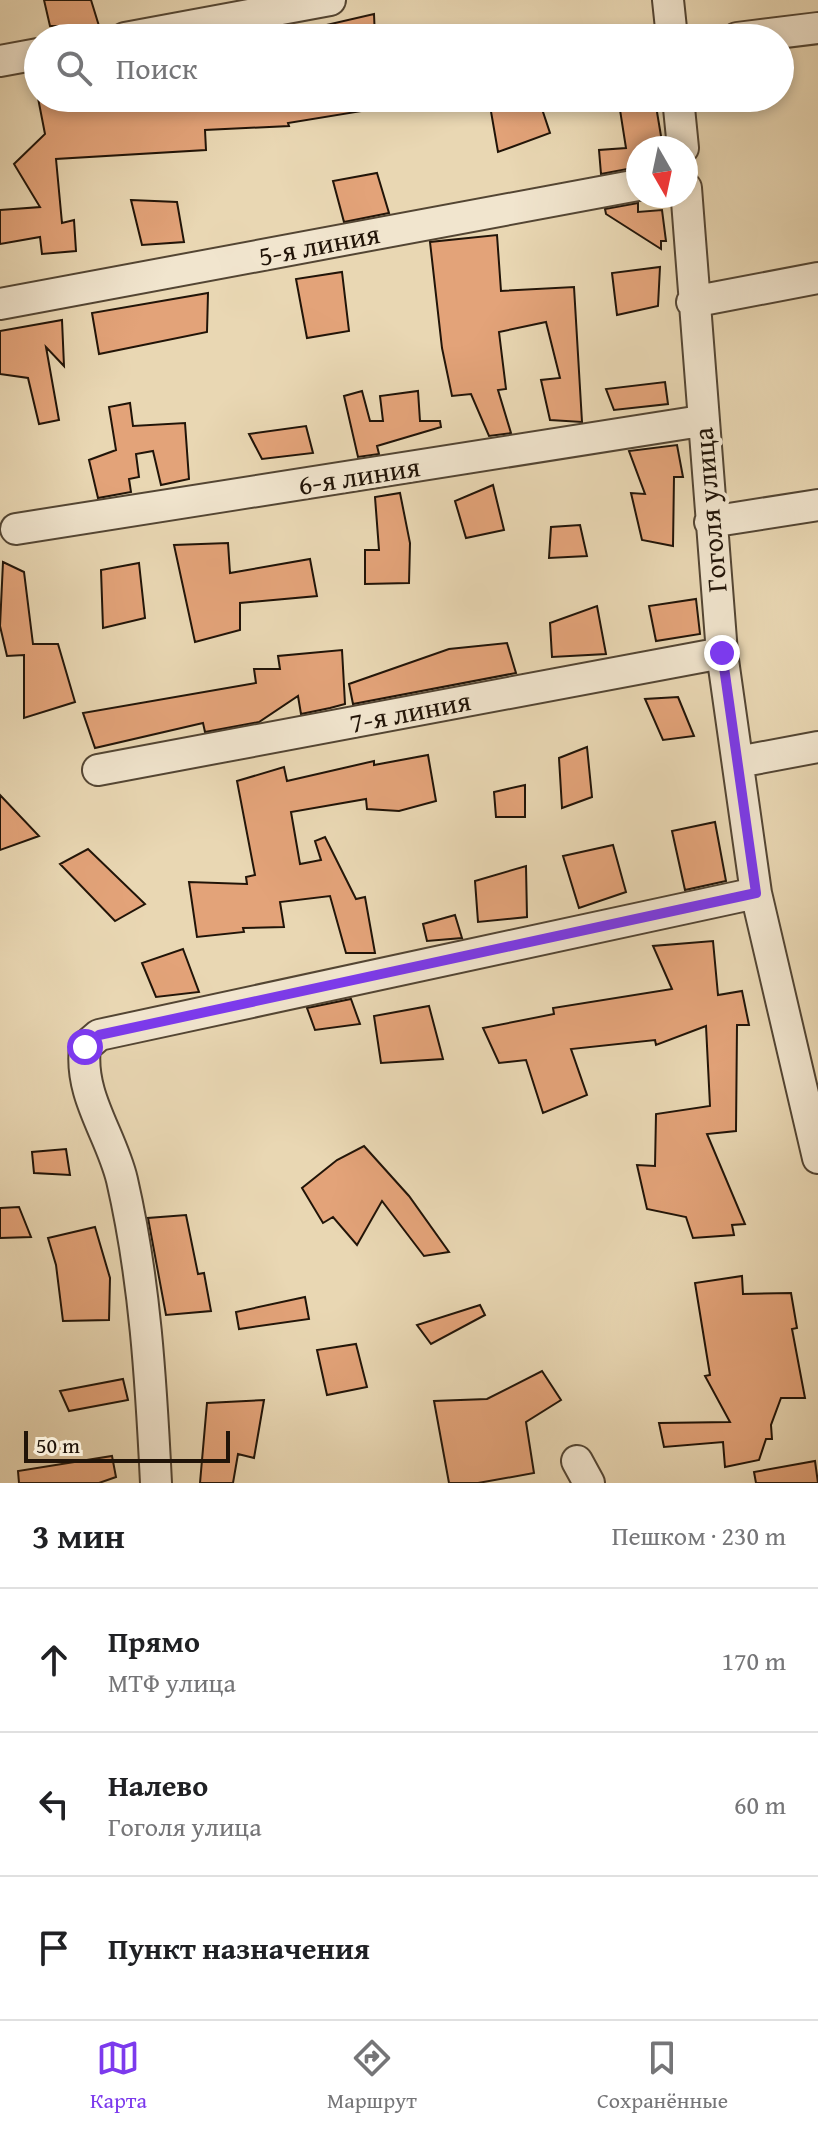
<!DOCTYPE html>
<html lang="ru">
<head>
<meta charset="utf-8">
<style>
	:root { --surface:#fff; --page:#f2f2f2; --text:#202124; --muted:#757577; --line:#e0e0e0; --accent:#7c3aed }
	body { margin:0; font-family:"Gentium Book Plus",serif; background:var(--page); color:var(--text) }
	.compass { position:absolute; left:626px; top:136px; width:72px; height:72px; border-radius:50%; background:var(--surface); box-shadow:0 4px 12px #0003; rotate:171deg }
	.scale { position:absolute; left:24px; bottom:20px; width:206px; box-sizing:border-box; padding-left:8px; border:4px solid #211408; border-top:0; font-size:22px; line-height:28px; white-space:nowrap; color:#211408; -webkit-text-stroke:6px #f1e5ce; paint-order:stroke }
	.stop { position:absolute; width:24px; height:24px; margin:-18px; border:6px solid #7c3aed; border-radius:50%; background:#fff }
	.stop.end { background:#7c3aed; border-color:#fff; box-shadow:0 2px 8px #0008 }
	.list { margin:0; padding:0; list-style:none }
	h2 { display:flex; justify-content:space-between; align-items:center; height:104px; margin:0; padding:0 32px; font-size:34px }
	h2 small { font-size:26px; font-weight:400; color:var(--muted) }
	.list li { display:grid; grid-template-columns:52px 1fr auto; gap:24px; align-items:center; box-sizing:border-box; height:144px; padding:0 32px; border-top:2px solid var(--line) }
	.list b { display:block; font-size:30px; white-space:nowrap }
	.list p { margin:0; font-size:26px; white-space:nowrap; color:var(--muted) }
	.list em { font-size:26px; font-style:normal; color:var(--muted) }
	.icon { flex:none; width:44px; height:44px; fill:none; stroke:currentColor; stroke-width:2; stroke-linecap:round; stroke-linejoin:round }
	.map { position:relative; flex:none; width:818px; height:1483px; overflow:hidden }
	.search { position:absolute; background:var(--surface); box-shadow:0 4px 12px #0003; left:24px; right:24px; top:24px; height:88px; display:flex; align-items:center; gap:20px; box-sizing:border-box; padding:0 28px; border-radius:44px; color:var(--muted); font-size:30px }
	.sheet { height:536px; background:var(--surface) }
	nav { display:flex; justify-content:space-around; align-items:center; box-sizing:border-box; height:112px; border-top:2px solid var(--line); background:var(--surface); font-size:22px; color:var(--muted) }
	nav a { display:grid; justify-items:center; gap:4px }
	nav .on { color:var(--accent) }
	.map>svg:first-child { display:block }
	.building { fill:#e3a379; stroke:#211408; stroke-width:2 }
	.lines { fill:none; stroke-linecap:round; stroke-linejoin:round }
	.minor-casing { stroke:#534533; stroke-width:34 }
	.minor { stroke:#f1e5ce; stroke-width:30 }
	.route { stroke:#7c3aed; stroke-width:10 }
	.labels { text-anchor:middle; dominant-baseline:central; stroke-width:8; stroke-linejoin:round; paint-order:stroke }
	.street-label { font-size:28px; fill:#211408; stroke:#f1e5ce }
</style>
</head>
<body>
<div class="map">
<svg width="818" height="1483" viewBox="0 0 818 1483">
	<rect width="100%" height="100%" fill="#e9d7b3"/>
	<filter id="stains"><feTurbulence type="fractalNoise" baseFrequency=".0025" numOctaves="4"/><feColorMatrix values="0 0 0 0 .2 0 0 0 0 .09 0 0 0 0 .02 0 0 0 .5 -.17"/></filter>
	<radialGradient id="worn" r=".72"><stop offset=".6" stop-color="#630" stop-opacity="0"/><stop offset="1" stop-color="#630" stop-opacity=".3"/></radialGradient>
	<path class="building" d="M 44,0 L 91,0 L 99,26 L 50,26 Z
		M 374,14 L 375,38 L 310,38 L 309,29 Z
		M 38,98 L 367,98 L 368,110 L 288,123 L 289,126 L 205,130 L 206,150 L 56,159 L 62,223 L 74,220 L 76,251 L 42,254 L 40,237 L 0,244 L 0,210 L 40,207 L 14,164 L 45,134 Z
		M 489,100 L 539,100 L 550,133 L 498,152 Z
		M 656,106 L 663,148 L 638,148 L 638,167 L 601,174 L 599,150 L 626,148 L 620,110 Z
		M 377,173 L 389,213 L 344,222 L 333,181 Z
		M 131,200 L 177,202 L 184,242 L 142,245 Z
		M 638,203 L 638,212 L 662,210 L 666,241 L 661,241 L 661,249 L 606,214 L 605,209 Z
		M 497,235 L 501,291 L 574,287 L 582,422 L 550,420 L 541,380 L 560,378 L 546,322 L 499,332 L 506,389 L 498,390 L 511,433 L 489,436 L 471,394 L 452,396 L 442,348 L 430,242 Z
		M 660,267 L 658,306 L 617,315 L 612,273 Z
		M 342,272 L 349,331 L 307,338 L 296,279 Z
		M 208,293 L 207,332 L 99,354 L 92,313 Z
		M 62,320 L 64,366 L 46,347 L 59,420 L 39,424 L 28,378 L 0,374 L 0,331 Z
		M 665,382 L 668,404 L 614,410 L 606,389 Z
		M 362,391 L 370,421 L 383,421 L 380,396 L 418,391 L 420,421 L 440,421 L 441,427 L 377,446 L 379,454 L 358,457 L 344,396 Z
		M 130,403 L 133,426 L 185,423 L 189,479 L 161,485 L 153,451 L 136,454 L 139,477 L 129,479 L 131,492 L 98,498 L 89,460 L 116,450 L 109,407 Z
		M 306,426 L 313,453 L 262,459 L 249,434 Z
		M 677,445 L 683,477 L 674,477 L 673,546 L 642,540 L 631,493 L 645,494 L 629,451 Z
		M 493,485 L 504,530 L 466,538 L 455,501 Z
		M 400,493 L 410,543 L 409,583 L 365,584 L 365,550 L 379,550 L 375,497 Z
		M 580,525 L 587,556 L 549,558 L 551,527 Z
		M 228,543 L 230,573 L 310,559 L 317,596 L 240,603 L 240,630 L 195,642 L 174,545 Z
		M 3,562 L 24,572 L 33,644 L 58,644 L 75,702 L 24,718 L 24,655 L 7,656 L 0,626 Z
		M 139,563 L 145,618 L 103,628 L 101,570 Z
		M 696,599 L 700,634 L 656,641 L 649,606 Z
		M 597,606 L 606,654 L 552,657 L 550,623 Z
		M 507,643 L 516,673 L 353,704 L 349,684 L 449,649 Z
		M 342,650 L 345,704 L 330,708 L 301,714 L 298,696 L 259,722 L 205,732 L 203,723 L 95,748 L 83,713 L 256,683 L 254,669 L 280,669 L 278,656 Z
		M 678,697 L 694,736 L 663,740 L 645,699 Z
		M 587,747 L 592,797 L 562,808 L 559,758 Z
		M 428,755 L 436,801 L 399,811 L 367,809 L 366,799 L 291,812 L 300,864 L 321,860 L 315,841 L 325,837 L 356,899 L 365,897 L 375,953 L 346,953 L 330,896 L 280,902 L 284,927 L 243,928 L 244,932 L 197,937 L 189,882 L 247,884 L 246,877 L 255,875 L 237,781 L 284,767 L 287,781 L 374,761 L 374,765 Z
		M 525,785 L 525,817 L 496,817 L 494,792 Z
		M 0,795 L 39,836 L 0,850 Z
		M 715,822 L 726,881 L 685,890 L 672,831 Z
		M 613,845 L 626,892 L 579,908 L 563,856 Z
		M 88,849 L 145,904 L 115,921 L 60,864 Z
		M 526,866 L 527,917 L 478,922 L 475,881 Z
		M 455,915 L 462,938 L 427,941 L 423,924 Z
		M 713,941 L 718,995 L 742,991 L 749,1025 L 737,1025 L 736,1131 L 707,1134 L 745,1224 L 732,1225 L 734,1235 L 693,1238 L 686,1217 L 647,1209 L 637,1165 L 655,1166 L 656,1114 L 710,1106 L 706,1026 L 656,1045 L 655,1040 L 571,1049 L 587,1095 L 543,1113 L 526,1060 L 499,1063 L 483,1028 L 554,1014 L 553,1008 L 672,989 L 653,946 Z
		M 183,949 L 199,992 L 156,997 L 142,963 Z
		M 351,999 L 360,1024 L 315,1030 L 307,1008 Z
		M 429,1006 L 443,1059 L 381,1063 L 374,1016 Z
		M 364,1146 L 409,1196 L 449,1252 L 424,1256 L 382,1201 L 357,1245 L 333,1217 L 323,1223 L 302,1188 L 337,1160 Z
		M 66,1149 L 70,1175 L 34,1173 L 32,1152 Z
		M 19,1207 L 31,1237 L 0,1238 L 0,1208 Z
		M 186,1215 L 198,1274 L 204,1273 L 211,1311 L 166,1315 L 148,1218 Z
		M 95,1227 L 110,1278 L 109,1320 L 63,1321 L 56,1265 L 48,1238 Z
		M 742,1276 L 743,1294 L 791,1293 L 797,1328 L 792,1329 L 805,1398 L 781,1398 L 771,1425 L 772,1439 L 766,1439 L 759,1460 L 725,1467 L 723,1442 L 664,1447 L 659,1423 L 730,1422 L 705,1376 L 710,1375 L 695,1283 Z
		M 305,1297 L 309,1319 L 239,1329 L 236,1312 Z
		M 480,1305 L 485,1315 L 431,1344 L 417,1325 Z
		M 356,1344 L 367,1387 L 327,1395 L 317,1350 Z
		M 542,1371 L 561,1400 L 526,1422 L 534,1473 L 478,1483 L 449,1483 L 434,1401 L 487,1399 Z
		M 123,1379 L 128,1400 L 69,1411 L 60,1391 Z
		M 264,1400 L 254,1458 L 238,1454 L 233,1483 L 200,1483 L 207,1403 Z
		M 112,1456 L 116,1477 L 99,1483 L 19,1483 L 18,1471 Z
		M 815,1461 L 818,1483 L 756,1483 L 754,1472 Z"/>
	<g class="lines">
		<g class="minor-casing">
			<path id="minor" d="M 668,0 L 672,38
				M 125,38 L 330,0
				M 737,38 L 818,28
				M 0,61 L 38,54
				M 678,98 L 683,148
				M 686,188 L 722,653 L 756,893 L 818,1158
				M 692,302 L 818,278
				M 0,304 L 638,185
				M 710,522 L 818,505
				M 16,529 L 701,421
				M 738,762 L 818,747
				M 98,770 L 722,653
				M 577,1461 L 589,1483
				M 156,1483 C 151,1381 145,1280 122,1180 C 111,1134 79,1096 85,1047 L 99,1035 L 756,893"/>
		</g>
		<use href="#minor" class="minor"/>
	</g>
	<g class="lines">
		<path class="route" d="M 85,1047 L 99,1035 L 756,893 L 722,653"/>
	</g>
	<g class="labels">
		<g class="street-label">
			<text transform="translate(319 244) rotate(-11)">5-я линия</text>
			<text transform="translate(359 475) rotate(-9)">6-я линия</text>
			<text transform="translate(709 510) rotate(-95)">Гоголя улица</text>
			<text transform="translate(410 711) rotate(-11)">7-я линия</text>
		</g>
	</g>
	<rect width="100%" height="100%" filter="url(#stains)"/>
	<rect width="100%" height="100%" fill="url(#worn)"/>
</svg>
<svg class="compass" viewBox="-18 -18 36 36"><path d="M0-13l5 13h-10z" fill="#e53935"/><path d="M0 13l5-13h-10z" fill="#757577"/></svg>
<div class="scale">50 m</div>
<div class="stop" style="left:85px;top:1047px"></div>
<div class="stop end" style="left:722px;top:653px"></div>
<div class="search"><svg class="icon" aria-label="search" viewBox="0 0 24 24"><circle cx="10" cy="10" r="6"/><path d="M15 15l6 6"/></svg>Поиск</div>
</div>
<section class="sheet">
<h2>3 мин<small>Пешком · 230 m</small></h2>
<ul class="list">
<li><svg class="icon" aria-label="ahead" viewBox="0 0 24 24"><path d="M12 20V5M6 11l6-6 6 6"/></svg><div><b>Прямо</b><p>МТФ улица</p></div><em>170 m</em></li>
<li><svg class="icon" aria-label="left" viewBox="0 0 24 24"><path d="M17 20v-9H6M10 6l-5 5 5 5"/></svg><div><b>Налево</b><p>Гоголя улица</p></div><em>60 m</em></li>
<li><svg class="icon" aria-label="arrive" viewBox="0 0 24 24"><path d="M6 21V4h12l-3 4 3 4H6"/></svg><div><b>Пункт назначения</b></div></li>
</ul>
</section>
<nav>
<a class="on"><svg class="icon" aria-label="map" viewBox="0 0 24 24"><path d="M3 6l6-2 6 2 6-2v14l-6 2-6-2-6 2zM9 4v14M15 6v14"/></svg>Карта</a>
<a><svg class="icon" aria-label="directions" viewBox="0 0 24 24"><path d="M12 3l9 9-9 9-9-9zM9 14v-3h6M13 9l2 2-2 2"/></svg>Маршрут</a>
<a><svg class="icon" aria-label="saved" viewBox="0 0 24 24"><path d="M7 4h10v16l-5-4-5 4z"/></svg>Сохранённые</a>
</nav>
</body>
</html>
